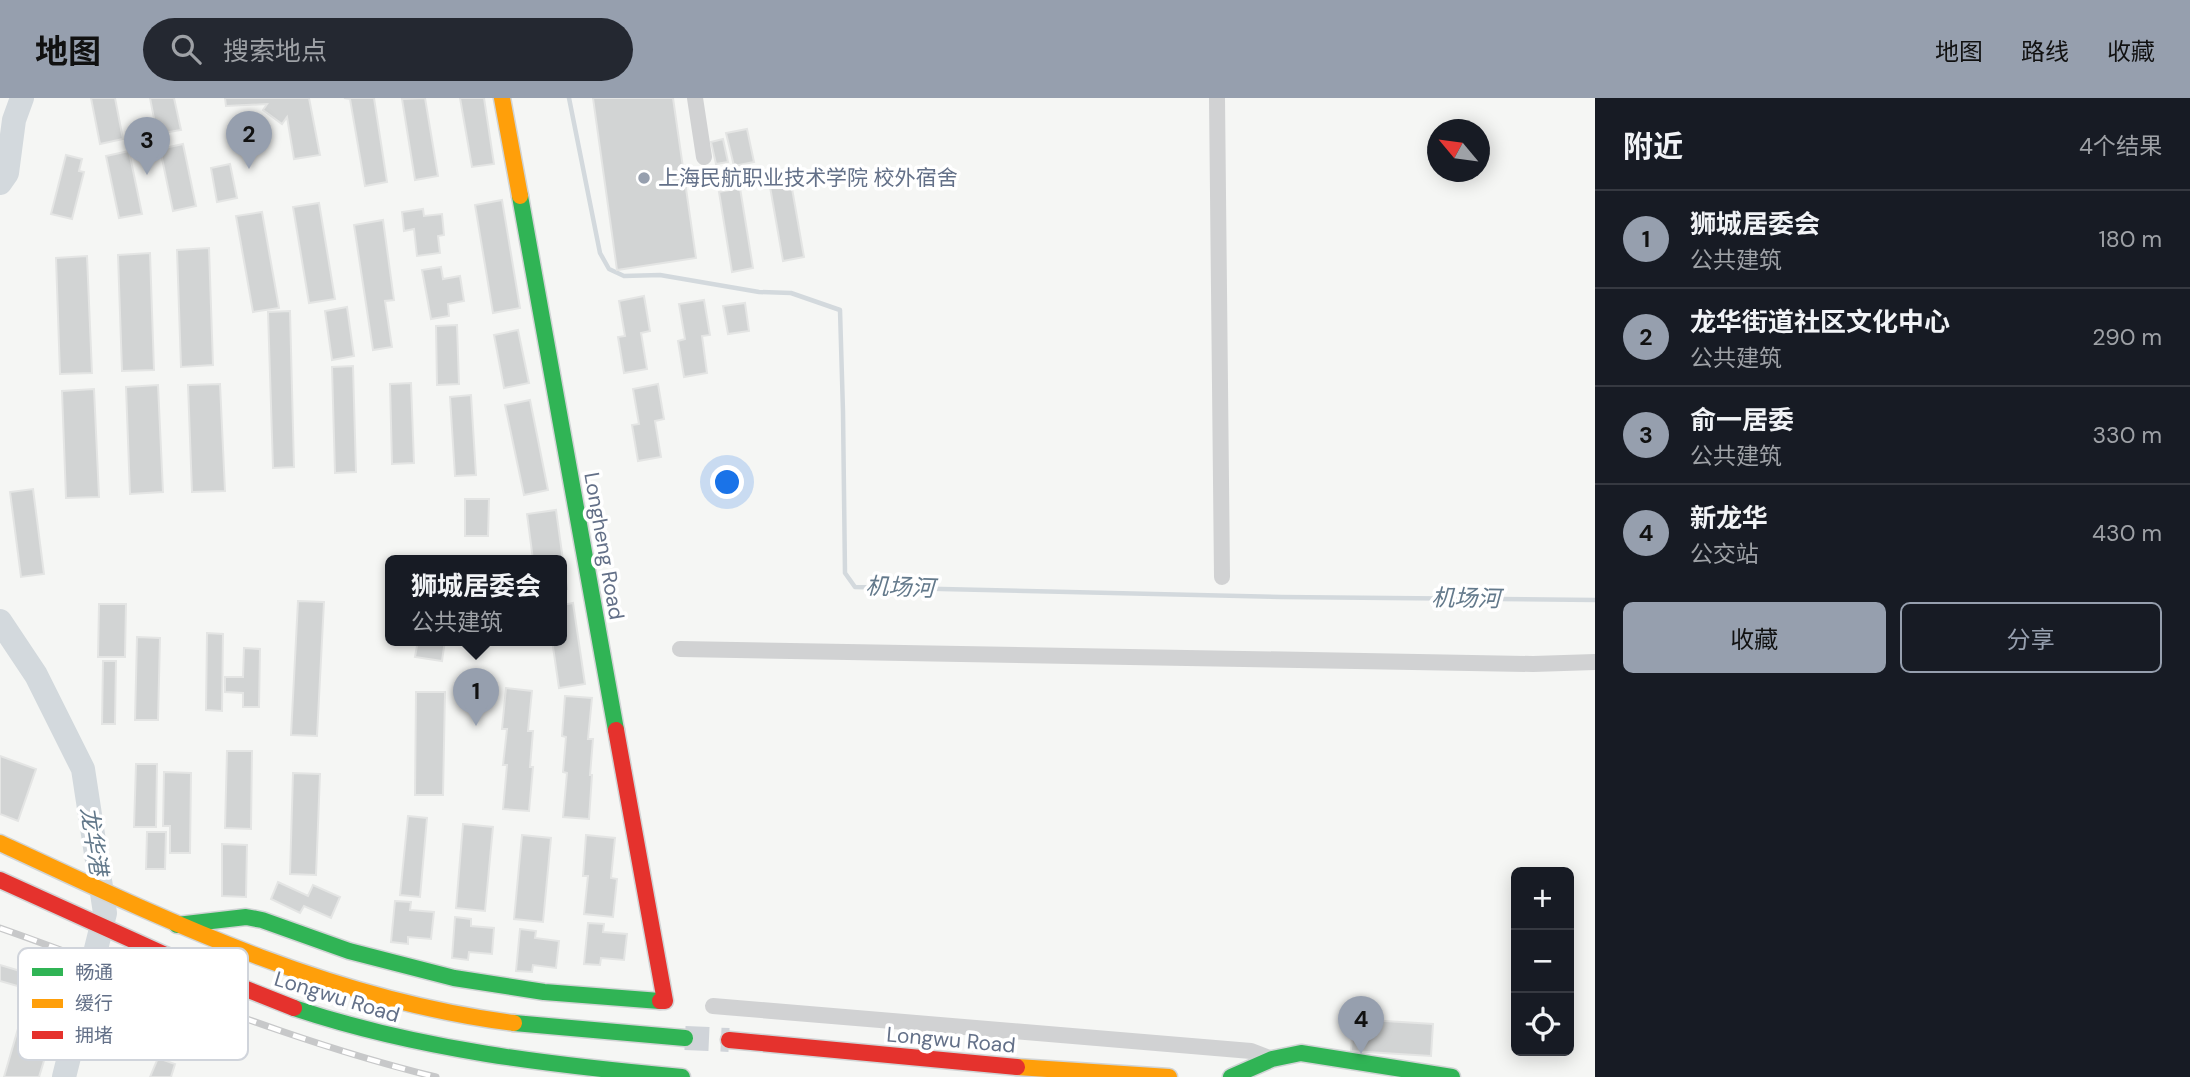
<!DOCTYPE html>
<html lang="zh">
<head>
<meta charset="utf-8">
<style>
	:root { --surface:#171b24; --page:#242831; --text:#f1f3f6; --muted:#9ea1a6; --line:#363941; --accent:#969fae }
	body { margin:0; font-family:"DM Sans","Noto Sans SC",sans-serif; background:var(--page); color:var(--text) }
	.controls { position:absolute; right:21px; bottom:21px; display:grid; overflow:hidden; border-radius:10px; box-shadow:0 4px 18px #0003 }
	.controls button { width:63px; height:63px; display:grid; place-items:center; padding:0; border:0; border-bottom:2px solid var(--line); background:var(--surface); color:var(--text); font:35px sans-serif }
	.compass { position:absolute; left:1427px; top:21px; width:63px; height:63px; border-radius:50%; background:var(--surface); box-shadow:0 4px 18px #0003; rotate:299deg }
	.you { position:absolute; left:728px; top:385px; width:24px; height:24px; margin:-18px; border:5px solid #fff; border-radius:50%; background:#1a73e8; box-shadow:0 0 0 10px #1a73e833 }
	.badge { display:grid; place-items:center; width:46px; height:46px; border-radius:50%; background:var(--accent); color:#111; font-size:23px; font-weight:700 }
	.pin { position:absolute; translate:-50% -58px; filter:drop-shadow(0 2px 4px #0008) }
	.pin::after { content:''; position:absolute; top:37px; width:24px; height:21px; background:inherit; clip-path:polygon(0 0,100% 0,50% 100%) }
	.popup { position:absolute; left:385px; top:457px; width:182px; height:91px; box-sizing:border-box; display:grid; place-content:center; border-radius:10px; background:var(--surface); filter:drop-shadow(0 2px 5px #0005); font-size:23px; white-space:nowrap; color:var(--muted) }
	.popup b { font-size:26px; color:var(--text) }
	.popup::after { content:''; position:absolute; left:50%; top:100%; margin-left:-14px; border:14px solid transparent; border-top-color:var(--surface) }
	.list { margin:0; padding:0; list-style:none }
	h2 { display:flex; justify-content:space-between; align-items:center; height:91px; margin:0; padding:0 28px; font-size:30px }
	h2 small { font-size:23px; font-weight:400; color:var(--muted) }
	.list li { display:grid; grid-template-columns:46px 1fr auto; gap:21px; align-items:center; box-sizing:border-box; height:98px; padding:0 28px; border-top:2px solid var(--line) }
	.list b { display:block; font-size:26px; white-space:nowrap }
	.list p { margin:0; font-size:23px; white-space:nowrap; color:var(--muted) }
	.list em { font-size:23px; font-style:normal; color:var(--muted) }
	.actions { display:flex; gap:14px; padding:21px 28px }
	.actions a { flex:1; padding:16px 0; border:2px solid var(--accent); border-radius:10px; text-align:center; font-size:24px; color:var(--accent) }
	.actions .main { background:var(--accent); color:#111 }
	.icon { flex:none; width:38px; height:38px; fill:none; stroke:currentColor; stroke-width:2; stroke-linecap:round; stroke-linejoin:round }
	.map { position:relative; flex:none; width:1595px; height:979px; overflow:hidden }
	header { display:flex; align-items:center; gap:42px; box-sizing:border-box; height:98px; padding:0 35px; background:var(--accent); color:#111 }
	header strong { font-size:33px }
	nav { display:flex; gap:38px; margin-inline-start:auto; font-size:24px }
	.search { width:490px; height:63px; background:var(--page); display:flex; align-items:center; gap:18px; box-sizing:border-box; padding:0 24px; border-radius:38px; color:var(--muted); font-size:26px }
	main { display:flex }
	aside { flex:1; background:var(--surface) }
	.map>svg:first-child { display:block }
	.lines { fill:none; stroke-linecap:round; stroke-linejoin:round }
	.stream { stroke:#d3d9dd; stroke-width:4.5 }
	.river { stroke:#d3d9dd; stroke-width:24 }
	.building { fill:#d2d4d4; stroke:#e4e5e4; stroke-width:2 }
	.primary-tunnel { stroke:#d0d4d9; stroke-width:24; stroke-dasharray:24 12; stroke-linecap:butt }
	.fast-casing { stroke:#d1d4d5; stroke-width:19 }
	.slow-casing { stroke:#d1d4d5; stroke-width:19 }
	.jam-casing { stroke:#d1d4d5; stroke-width:19 }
	.street { stroke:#d1d2d3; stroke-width:16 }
	.fast { stroke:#30b455; stroke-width:16 }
	.slow { stroke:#ff9f0a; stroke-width:16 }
	.jam { stroke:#e5322d; stroke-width:16 }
	.rail-casing { stroke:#c7c8c9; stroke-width:7 }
	.rail { stroke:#fff; stroke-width:4.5; stroke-dasharray:13; stroke-linecap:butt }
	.poi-dot { fill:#969fae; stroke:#fff; stroke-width:2.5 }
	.labels { text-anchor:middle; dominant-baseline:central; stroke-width:7; stroke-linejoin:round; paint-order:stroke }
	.poi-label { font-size:21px; fill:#637088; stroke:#fff; text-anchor:start }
	.street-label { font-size:21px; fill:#637088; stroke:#fff }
	.water-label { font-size:23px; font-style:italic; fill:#63798b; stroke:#fff }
	.key { fill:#fff; stroke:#d0d4db; stroke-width:2 }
	.key-label { font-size:19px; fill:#637088 }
</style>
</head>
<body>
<header>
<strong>地图</strong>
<div class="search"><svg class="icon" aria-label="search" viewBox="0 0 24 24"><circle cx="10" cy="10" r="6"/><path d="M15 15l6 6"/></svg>搜索地点</div>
<nav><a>地图</a><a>路线</a><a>收藏</a></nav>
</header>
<main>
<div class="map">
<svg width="1595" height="979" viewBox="0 0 1595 979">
	<rect width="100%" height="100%" fill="#f5f6f4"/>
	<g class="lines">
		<path class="stream" d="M 569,0 L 600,155 L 609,171 L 624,178 L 660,177 L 759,194 L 791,195 L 840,212 L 843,314 L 845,475 L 855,489 L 1281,499 L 1595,502"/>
		<path class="river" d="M 0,85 L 7,75 L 14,22 L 22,0
			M 0,523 L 36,577 L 83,671 L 105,815 L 64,979"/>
	</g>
	<path class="building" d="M 91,0 L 115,0 L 123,41 L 100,46 Z
		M 150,0 L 174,0 L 181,32 L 157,36 Z
		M 225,0 L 309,0 L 320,57 L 294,61 L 287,19 L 282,26 L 263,12 L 267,6 L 226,8 Z
		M 344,0 L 374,0 L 387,84 L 365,88 L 350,1 Z
		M 425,0 L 438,78 L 415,82 L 402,1 Z
		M 460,0 L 484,0 L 494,66 L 472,69 Z
		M 593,0 L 673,0 L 696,160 L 617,172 Z
		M 747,31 L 754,64 L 734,68 L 726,35 Z
		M 723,41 L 728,64 L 716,66 L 711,44 Z
		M 183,46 L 196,108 L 173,113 L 160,51 Z
		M 129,53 L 142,116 L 119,120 L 106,58 Z
		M 66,57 L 82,61 L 79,73 L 84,74 L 72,121 L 51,116 Z
		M 230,66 L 237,100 L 217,104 L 211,70 Z
		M 790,79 L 804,159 L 783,163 L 769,83 Z
		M 740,90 L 753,170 L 732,174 L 719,94 Z
		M 502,102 L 520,210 L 493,215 L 475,107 Z
		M 319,105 L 335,201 L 309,205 L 293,109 Z
		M 423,111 L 424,118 L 442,116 L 444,137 L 438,138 L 440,155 L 417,158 L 414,131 L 404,133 L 402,114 Z
		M 262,114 L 279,210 L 253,214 L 236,118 Z
		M 383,122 L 394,202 L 385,203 L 392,249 L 373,252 L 354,127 Z
		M 209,150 L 213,267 L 181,269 L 177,152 Z
		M 150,155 L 154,272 L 122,273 L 118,157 Z
		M 87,158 L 92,275 L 60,276 L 56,160 Z
		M 441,169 L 443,181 L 460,178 L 464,203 L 448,206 L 449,218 L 431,221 L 422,172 Z
		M 644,198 L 650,233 L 641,235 L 647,271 L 624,275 L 618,239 L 625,238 L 619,203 Z
		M 704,202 L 710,237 L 702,238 L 707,275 L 684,279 L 678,243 L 685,241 L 679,206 Z
		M 745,205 L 749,233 L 728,236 L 723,208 Z
		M 347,209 L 354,258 L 332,262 L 325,213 Z
		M 290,213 L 294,369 L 273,370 L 268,214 Z
		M 457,227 L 459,286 L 437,287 L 436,228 Z
		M 518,232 L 529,285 L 504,290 L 494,237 Z
		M 353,268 L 356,374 L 335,375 L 332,269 Z
		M 411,285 L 414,365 L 392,366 L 390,286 Z
		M 220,286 L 225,393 L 192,394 L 188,287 Z
		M 658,286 L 664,321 L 655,323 L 661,359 L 638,363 L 632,327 L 639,326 L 633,291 Z
		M 158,287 L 163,394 L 130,396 L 126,289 Z
		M 94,291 L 99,399 L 66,400 L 62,293 Z
		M 471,297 L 476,377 L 455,378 L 450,299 Z
		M 530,302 L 548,392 L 524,397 L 505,307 Z
		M 33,391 L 44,476 L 21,479 L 10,394 Z
		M 465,401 L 489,401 L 488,438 L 465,438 Z
		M 556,412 L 567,491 L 562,491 L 562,462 L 533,462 L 527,416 Z
		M 298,503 L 324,504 L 317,638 L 291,637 Z
		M 573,505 L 585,586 L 559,590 L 552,542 L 562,542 L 562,507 Z
		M 99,506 L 126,506 L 125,559 L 98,559 Z
		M 207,535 L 223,536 L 222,613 L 206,612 Z
		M 137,539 L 160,540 L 158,622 L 135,622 Z
		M 418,542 L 445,542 L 442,563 L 415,559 Z
		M 244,550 L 260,551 L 259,609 L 243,609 L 243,595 L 225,594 L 225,579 L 243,579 Z
		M 103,563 L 116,563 L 115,626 L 102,626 Z
		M 506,590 L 532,593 L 528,633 L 533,633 L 530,669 L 533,669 L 529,713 L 503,711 L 507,667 L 503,667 L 507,631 L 502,631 Z
		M 416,594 L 445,594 L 443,697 L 415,697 Z
		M 565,598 L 592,600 L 588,641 L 593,641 L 590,677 L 592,677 L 589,721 L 563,719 L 567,675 L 563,674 L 566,639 L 562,638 Z
		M 227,653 L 252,653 L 251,731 L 225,730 Z
		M 0,658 L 36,671 L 18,723 L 0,716 Z
		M 136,666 L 157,666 L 156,729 L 134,729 Z
		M 164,674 L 191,675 L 190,755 L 170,755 L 170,728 L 163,728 Z
		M 293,675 L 320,676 L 316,777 L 290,776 Z
		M 408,718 L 427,720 L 420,799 L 400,797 Z
		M 463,726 L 493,729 L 485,813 L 456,810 Z
		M 147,734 L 166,734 L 165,771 L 146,771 Z
		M 522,737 L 551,740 L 543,824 L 514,821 Z
		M 586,737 L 615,740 L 611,780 L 617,781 L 613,819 L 584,816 L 588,778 L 583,778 Z
		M 222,746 L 247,747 L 246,799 L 222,798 Z
		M 278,784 L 308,798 L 313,787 L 340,799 L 331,820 L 304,808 L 300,815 L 271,801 Z
		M 395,803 L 411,804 L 410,812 L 434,814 L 431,841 L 408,839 L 408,846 L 391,844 Z
		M 455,819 L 471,821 L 471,828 L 494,830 L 492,856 L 469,854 L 468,862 L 452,860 Z
		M 588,825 L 604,826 L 603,834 L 627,836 L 624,862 L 601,860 L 600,867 L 584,866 Z
		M 520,831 L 536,833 L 535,840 L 559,843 L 556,870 L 533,867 L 532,874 L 516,873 Z
		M 0,867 L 40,879 L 35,893 L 0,883 Z
		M 24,910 L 57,920 L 39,979 L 4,979 Z
		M 1353,921 L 1433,926 L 1431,958 L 1351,953 Z
		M 158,960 L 175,966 L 171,979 L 150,979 Z"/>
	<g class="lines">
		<path class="primary-tunnel" d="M 685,940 L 729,942"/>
		<g class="fast-casing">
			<path id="fast" d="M 520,98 L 616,632
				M 177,827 L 246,819 L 262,822 L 349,853 L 454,880 L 544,894 L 660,903
				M 294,910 C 420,952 550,967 682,979
				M 514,925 L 685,940
				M 1231,979 L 1272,961 L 1301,955 L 1452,979"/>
		</g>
		<g class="slow-casing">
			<path id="slow" d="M 502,0 L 520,98
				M 0,745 C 165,822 330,902 514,925
				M 1017,969 L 1169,979"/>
		</g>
		<g class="jam-casing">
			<path id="jam" d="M 616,632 L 665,903 L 660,903
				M 0,782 L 203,874 L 294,910
				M 729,942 L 1017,969"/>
		</g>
		<path class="street" d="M 695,0 L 704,59
			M 1217,0 L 1222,479
			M 680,551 L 1533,566 L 1595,564
			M 713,908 L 1251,953 L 1272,961"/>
		<use href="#fast" class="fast"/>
		<use href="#slow" class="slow"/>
		<use href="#jam" class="jam"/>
		<g class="rail-casing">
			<path id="rail" d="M 0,830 C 145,881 287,943 436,979"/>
		</g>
		<use href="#rail" class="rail"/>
	</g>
	<circle class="poi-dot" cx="644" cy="80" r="7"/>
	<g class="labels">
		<g class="poi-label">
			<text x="658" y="80">上海民航职业技术学院 校外宿舍</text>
		</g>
		<g class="street-label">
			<text transform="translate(604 448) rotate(80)">Longheng Road</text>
			<text transform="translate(337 899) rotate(17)">Longwu Road</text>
			<text transform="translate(951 942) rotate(5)">Longwu Road</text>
		</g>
		<g class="water-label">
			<text transform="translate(900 489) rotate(2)">机场河</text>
			<text transform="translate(1466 500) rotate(1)">机场河</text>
			<text transform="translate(94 743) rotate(81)">龙华港</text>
		</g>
	</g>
	<rect x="18" y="850" width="230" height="112" rx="10" class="key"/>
	<rect x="32" y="870" width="31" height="8" fill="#30b455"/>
	<rect x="32" y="901" width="31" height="9" fill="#ff9f0a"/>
	<rect x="32" y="933" width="31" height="8" fill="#e5322d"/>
	<g class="key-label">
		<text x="75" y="881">畅通</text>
		<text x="75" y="912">缓行</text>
		<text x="75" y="944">拥堵</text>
	</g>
</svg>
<div class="controls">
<button>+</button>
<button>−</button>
<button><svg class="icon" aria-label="locate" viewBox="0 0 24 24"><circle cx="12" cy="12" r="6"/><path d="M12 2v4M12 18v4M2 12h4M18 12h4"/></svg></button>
</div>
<svg class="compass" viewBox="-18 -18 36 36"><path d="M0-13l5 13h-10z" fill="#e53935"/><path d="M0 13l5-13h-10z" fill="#9ea1a6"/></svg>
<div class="you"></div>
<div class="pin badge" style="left:476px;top:628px">1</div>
<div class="popup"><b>狮城居委会</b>公共建筑</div>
<div class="pin badge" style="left:249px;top:71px">2</div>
<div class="pin badge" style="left:147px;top:77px">3</div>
<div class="pin badge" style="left:1361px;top:956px">4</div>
</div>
<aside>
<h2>附近<small>4个结果</small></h2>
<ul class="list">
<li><span class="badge">1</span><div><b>狮城居委会</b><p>公共建筑</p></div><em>180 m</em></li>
<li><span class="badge">2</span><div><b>龙华街道社区文化中心</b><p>公共建筑</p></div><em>290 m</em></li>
<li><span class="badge">3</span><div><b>俞一居委</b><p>公共建筑</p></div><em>330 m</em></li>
<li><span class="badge">4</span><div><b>新龙华</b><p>公交站</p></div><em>430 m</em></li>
</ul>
<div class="actions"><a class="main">收藏</a><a>分享</a></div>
</aside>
</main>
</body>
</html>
